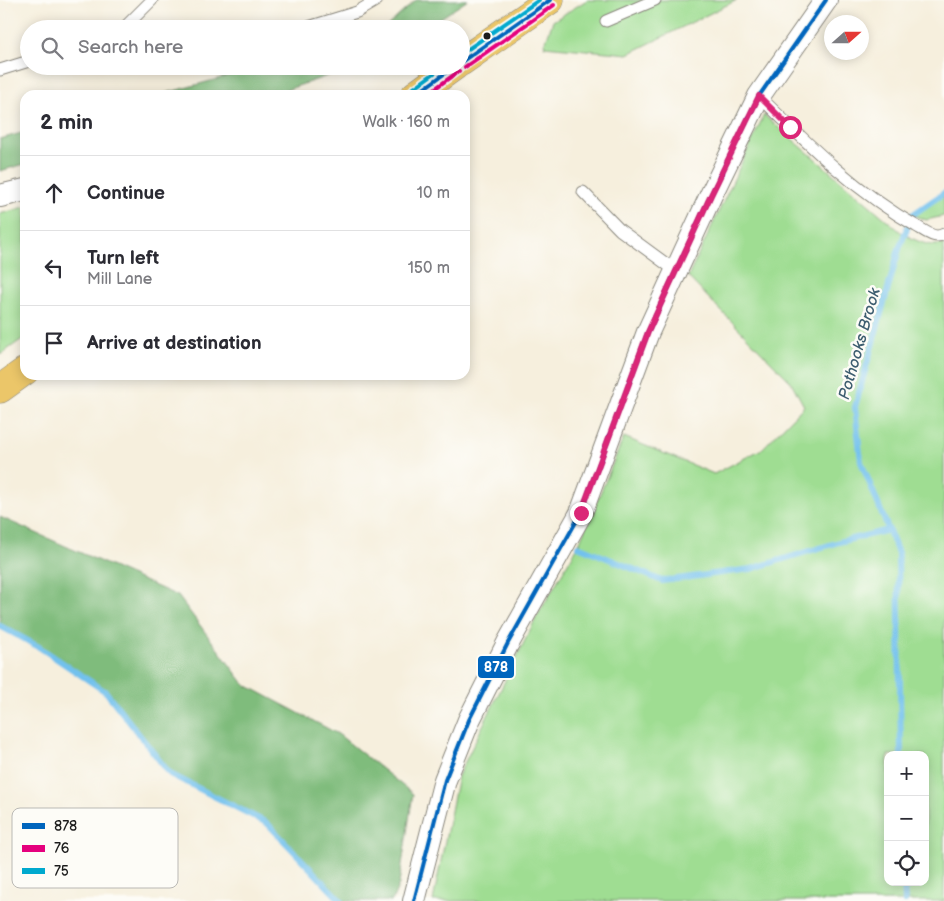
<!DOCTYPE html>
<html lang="en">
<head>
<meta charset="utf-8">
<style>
	:root { --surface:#fff; --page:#f2f2f3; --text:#2b2b33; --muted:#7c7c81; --line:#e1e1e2 }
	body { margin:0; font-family:"Balsamiq Sans",sans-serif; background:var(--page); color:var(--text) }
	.controls { position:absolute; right:15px; bottom:15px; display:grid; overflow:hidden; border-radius:10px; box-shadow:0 2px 12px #0003 }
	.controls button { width:45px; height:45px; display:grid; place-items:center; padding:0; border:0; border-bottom:1px solid var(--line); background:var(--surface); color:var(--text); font:25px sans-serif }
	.compass { position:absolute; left:824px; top:15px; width:45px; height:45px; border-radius:50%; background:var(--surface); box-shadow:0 2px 12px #0003; rotate:69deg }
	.stop { position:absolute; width:15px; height:15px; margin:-11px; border:4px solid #db2777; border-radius:50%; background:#fff }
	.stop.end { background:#db2777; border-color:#fff; box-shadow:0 1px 5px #0008 }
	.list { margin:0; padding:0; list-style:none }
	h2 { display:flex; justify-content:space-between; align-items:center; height:65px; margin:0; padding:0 20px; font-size:21px }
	h2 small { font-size:16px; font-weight:400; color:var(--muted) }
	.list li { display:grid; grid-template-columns:32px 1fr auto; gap:15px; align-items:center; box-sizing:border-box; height:75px; padding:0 20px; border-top:1px solid var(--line) }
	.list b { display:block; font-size:19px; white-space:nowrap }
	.list p { margin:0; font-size:16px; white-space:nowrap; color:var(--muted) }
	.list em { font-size:16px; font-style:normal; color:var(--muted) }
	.icon { flex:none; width:28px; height:28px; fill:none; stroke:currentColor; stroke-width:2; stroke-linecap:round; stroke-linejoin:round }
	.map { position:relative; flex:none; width:944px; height:901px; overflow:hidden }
	.search { position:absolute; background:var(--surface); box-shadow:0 2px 12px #0003; left:20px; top:20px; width:450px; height:55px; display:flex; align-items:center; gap:12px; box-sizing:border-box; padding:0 18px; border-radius:28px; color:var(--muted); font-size:19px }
	.panel { position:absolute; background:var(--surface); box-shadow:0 2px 12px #0003; left:20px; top:90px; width:450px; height:290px; border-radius:15px }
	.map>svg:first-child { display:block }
	.green { fill:#9fdd92; stroke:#5e7c57; fill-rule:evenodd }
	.forest { fill:#7fbc7c; stroke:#4e6c4c }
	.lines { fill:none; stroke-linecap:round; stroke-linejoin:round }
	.stream { stroke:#72c1ed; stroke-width:6 }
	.lane-casing { stroke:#89867c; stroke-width:13 }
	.street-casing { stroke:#89867c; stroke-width:24 }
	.highway-casing { stroke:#89867c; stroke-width:29 }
	.lane { stroke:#fff; stroke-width:11 }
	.street { stroke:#fff; stroke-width:22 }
	.highway { stroke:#ebc669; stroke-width:28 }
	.bus-1-casing { stroke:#fdfcf7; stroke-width:8 }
	.bus-2-casing { stroke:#fdfcf7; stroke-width:8 }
	.bus-3-casing { stroke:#fdfcf7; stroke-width:8 }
	.bus-1 { stroke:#0065bd; stroke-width:4 }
	.bus-2 { stroke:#e5007d; stroke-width:4 }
	.bus-3 { stroke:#00a9ce; stroke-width:4 }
	.route { stroke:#db2777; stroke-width:6 }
	.bus-dot { fill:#1c1c1c; stroke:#fdfcf7; stroke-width:2 }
	.labels { text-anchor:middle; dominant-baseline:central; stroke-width:5; stroke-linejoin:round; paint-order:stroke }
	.water-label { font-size:16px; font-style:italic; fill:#3e5e70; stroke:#fdfcf7 }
	.key { fill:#fdfcf7; stroke:#bab9b5; stroke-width:1 }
	.key-label { font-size:14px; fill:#1c1c1c }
	.line-badge { stroke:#fdfcf7; stroke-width:2 }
	.badge-label { font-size:14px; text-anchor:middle; font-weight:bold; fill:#fff }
</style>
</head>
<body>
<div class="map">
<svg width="944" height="901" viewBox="0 0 944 901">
	<rect width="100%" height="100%" fill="#fdfcf7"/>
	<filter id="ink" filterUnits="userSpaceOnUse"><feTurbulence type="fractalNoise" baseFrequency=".02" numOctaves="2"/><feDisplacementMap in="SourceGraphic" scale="10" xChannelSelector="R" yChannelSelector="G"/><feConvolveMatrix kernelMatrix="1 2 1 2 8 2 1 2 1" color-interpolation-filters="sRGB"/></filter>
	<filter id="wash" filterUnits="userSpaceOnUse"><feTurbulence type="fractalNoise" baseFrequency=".0096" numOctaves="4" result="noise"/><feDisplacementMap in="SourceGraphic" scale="20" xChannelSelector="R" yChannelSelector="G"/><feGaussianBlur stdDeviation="1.12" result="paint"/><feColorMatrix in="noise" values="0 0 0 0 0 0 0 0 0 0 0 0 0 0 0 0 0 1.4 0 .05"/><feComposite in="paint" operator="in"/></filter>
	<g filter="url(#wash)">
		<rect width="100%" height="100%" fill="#f6efdd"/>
		<path class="green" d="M 587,0 L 737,0 L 628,54 L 544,46 L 553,21 Z
			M 764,115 L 902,233 C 915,240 929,248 944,244 L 944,901 L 433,901 L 458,776 L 536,618 L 578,546 L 624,437 L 714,474 L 762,449 L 804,406 L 791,382 L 688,277 ZM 888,755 L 925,755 L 925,882 L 888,882 Z
			M 944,193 L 944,216 L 926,220 L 912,215 Z
			M 25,207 L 25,337 L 0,355 L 0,214 Z"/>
		<path class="forest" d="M 416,0 L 468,0 L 424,29 L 384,29 Z
			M 265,66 L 357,66 L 271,95 L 159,95 Z
			M 25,132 L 25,164 L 0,171 L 0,139 Z
			M 0,517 L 178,596 L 244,684 L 338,734 L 413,794 L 399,884 L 392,901 L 341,901 L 267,823 L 170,774 L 106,692 L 39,647 L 0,626 Z"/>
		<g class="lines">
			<path class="stream" d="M 578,546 L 662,581 L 751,569 L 839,542 L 889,530
				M 0,626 L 39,647 L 106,692 L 170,774 L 267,823 L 341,901
				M 901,755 L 898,553 L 861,462 L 855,407 L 899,249 L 912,215 L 944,193
				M 904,882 L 905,901"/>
		</g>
	</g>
	<g filter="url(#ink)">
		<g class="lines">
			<g class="lane-casing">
				<path id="lane" d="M 606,21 L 655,0
					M 123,29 L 152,0
					M 302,29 L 357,12 L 377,0
					M 0,70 L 29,61
					M 759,96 C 808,144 856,192 916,226 C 922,229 930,236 937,236 C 939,236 942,235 944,234
					M 583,192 L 620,230 L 676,271"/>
			</g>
			<g class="street-casing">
				<path id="street" d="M 0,196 L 25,190
					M 414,901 L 445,780 L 469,720 L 508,643 L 581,513 L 648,332 L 711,195 L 759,96 L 826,0"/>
			</g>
			<g class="highway-casing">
				<path id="highway" d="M 461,62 L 550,0
					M 415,95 L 455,66
					M 0,389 L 25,371"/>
			</g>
			<use href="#lane" class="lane"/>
			<use href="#street" class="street"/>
			<use href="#highway" class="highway"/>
			<g class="bus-1-casing">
				<path id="bus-1" d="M 461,62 L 550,0
					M 415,95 L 455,66
					M 414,901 L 445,780 L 469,720 L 508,643 L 581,513 L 648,332 L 711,195 L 759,96 L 826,0"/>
			</g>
			<g class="bus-2-casing">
				<path id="bus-2" d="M 465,67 L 554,5
					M 426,95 L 459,71"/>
			</g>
			<g class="bus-3-casing">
				<path id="bus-3" d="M 461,54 L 539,0
					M 411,90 L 444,66"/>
			</g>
			<use href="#bus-1" class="bus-1"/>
			<use href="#bus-2" class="bus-2"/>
			<use href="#bus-3" class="bus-3"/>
		</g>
	</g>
	<g class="lines" filter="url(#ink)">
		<path class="route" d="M 581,513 L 648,332 L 711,195 L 759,96 L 790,127"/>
	</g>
	<circle class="bus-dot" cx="487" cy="36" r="4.5"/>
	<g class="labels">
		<g class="water-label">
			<text transform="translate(860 344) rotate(-74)">Pothooks Brook</text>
		</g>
	</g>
	<rect x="12" y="808" width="166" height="80" rx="8" class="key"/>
	<rect x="22" y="823" width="23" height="6" fill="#0065bd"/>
	<rect x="22" y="845" width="23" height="7" fill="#e5007d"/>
	<rect x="22" y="868" width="23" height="6" fill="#00a9ce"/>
	<g class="key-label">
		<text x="54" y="831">878</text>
		<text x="54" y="853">76</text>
		<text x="54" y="876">75</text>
	</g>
	<rect class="line-badge" x="477" y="655" width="38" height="24" rx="5" fill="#0065bd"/>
	<g class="badge-label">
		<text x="496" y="672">878</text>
	</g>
</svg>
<div class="controls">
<button>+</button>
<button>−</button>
<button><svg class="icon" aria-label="locate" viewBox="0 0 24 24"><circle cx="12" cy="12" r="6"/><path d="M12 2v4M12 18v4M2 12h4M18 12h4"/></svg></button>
</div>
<svg class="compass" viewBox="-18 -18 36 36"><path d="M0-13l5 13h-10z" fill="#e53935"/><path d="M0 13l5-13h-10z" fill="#7c7c81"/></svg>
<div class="stop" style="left:790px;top:127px"></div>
<div class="stop end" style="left:581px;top:513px"></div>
<div class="search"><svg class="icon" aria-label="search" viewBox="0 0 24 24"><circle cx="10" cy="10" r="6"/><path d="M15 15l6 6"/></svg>Search here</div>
<section class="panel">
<h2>2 min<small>Walk · 160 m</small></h2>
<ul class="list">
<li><svg class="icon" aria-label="ahead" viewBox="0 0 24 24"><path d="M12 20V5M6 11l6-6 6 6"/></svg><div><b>Continue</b></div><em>10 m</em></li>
<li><svg class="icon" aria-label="left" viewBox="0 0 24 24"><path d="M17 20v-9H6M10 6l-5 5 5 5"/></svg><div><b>Turn left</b><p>Mill Lane</p></div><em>150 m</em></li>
<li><svg class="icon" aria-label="arrive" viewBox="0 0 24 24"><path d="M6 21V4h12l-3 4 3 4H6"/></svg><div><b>Arrive at destination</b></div></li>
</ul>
</section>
</div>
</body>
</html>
